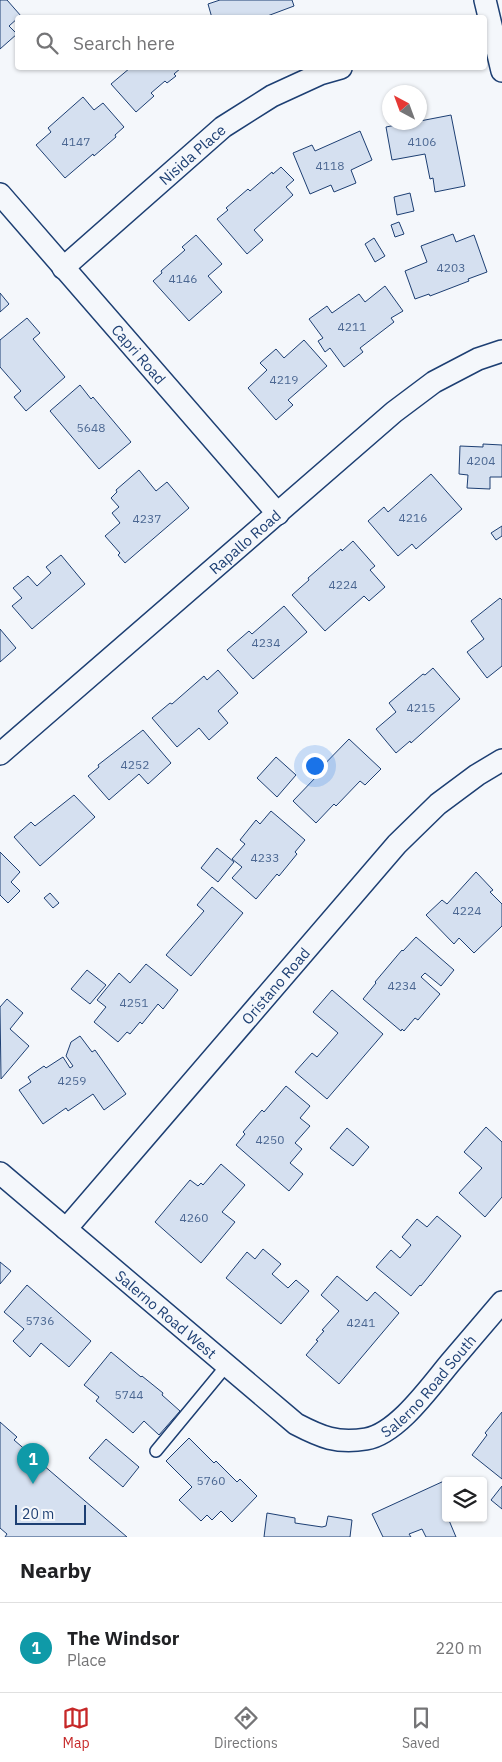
<!DOCTYPE html>
<html lang="en">
<head>
<meta charset="utf-8">
<style>
	:root { --surface:#fff; --page:#f6f6f6; --text:#202124; --muted:#757577; --line:#e0e0e0; --accent:#c62828 }
	body { margin:0; font-family:"IBM Plex Sans",sans-serif; background:var(--page); color:var(--text) }
	.controls { position:absolute; right:15px; bottom:15px; display:grid; overflow:hidden; border-radius:5px; box-shadow:0 1px 4px #0004 }
	.controls button { width:45px; height:45px; display:grid; place-items:center; padding:0; border:0; border-bottom:1px solid var(--line); background:var(--surface); color:var(--text); font:25px sans-serif }
	.compass { position:absolute; left:382px; top:85px; width:45px; height:45px; border-radius:50%; background:var(--surface); box-shadow:0 1px 4px #0004; rotate:319deg }
	.scale { position:absolute; left:15px; bottom:12px; width:71px; box-sizing:border-box; padding-left:5px; border:2px solid #1d3f73; border-top:0; font-size:14px; line-height:18px; white-space:nowrap; color:#1d3f73; -webkit-text-stroke:4px #f4f7fb; paint-order:stroke }
	.you { position:absolute; left:314px; top:765px; width:18px; height:18px; margin:-12px; border:4px solid #fff; border-radius:50%; background:#1a73e8; box-shadow:0 0 0 8px #1a73e833 }
	.badge { display:grid; place-items:center; width:32px; height:32px; border-radius:50%; background:var(--accent); color:#fff; font-size:16px; font-weight:700 }
	.pin { position:absolute; translate:-50% -41px; filter:drop-shadow(0 1px 2px #0008) }
	.pin::after { content:''; position:absolute; top:26px; width:18px; height:15px; background:inherit; clip-path:polygon(0 0,100% 0,50% 100%) }
	.list { margin:0; padding:0; list-style:none }
	h2 { display:flex; justify-content:space-between; align-items:center; height:65px; margin:0; padding:0 20px; font-size:21px }
	h2 small { font-size:16px; font-weight:400; color:var(--muted) }
	.list li { display:grid; grid-template-columns:32px 1fr auto; gap:15px; align-items:center; box-sizing:border-box; height:90px; padding:0 20px; border-top:1px solid var(--line) }
	.list b { display:block; font-size:19px; white-space:nowrap }
	.list p { margin:0; font-size:16px; white-space:nowrap; color:var(--muted) }
	.list em { font-size:16px; font-style:normal; color:var(--muted) }
	.icon { flex:none; width:28px; height:28px; fill:none; stroke:currentColor; stroke-width:2; stroke-linecap:round; stroke-linejoin:round }
	.map { position:relative; flex:none; width:502px; height:1537px; overflow:hidden }
	.search { position:absolute; background:var(--surface); box-shadow:0 1px 4px #0004; left:15px; right:15px; top:15px; height:55px; display:flex; align-items:center; gap:12px; box-sizing:border-box; padding:0 18px; border-radius:5px; color:var(--muted); font-size:19px }
	.sheet { height:155px; background:var(--surface) }
	nav { display:flex; justify-content:space-around; align-items:center; box-sizing:border-box; height:70px; border-top:1px solid var(--line); background:var(--surface); font-size:14px; color:var(--muted) }
	nav a { display:grid; justify-items:center; gap:2px }
	nav .on { color:var(--accent) }
	.map>svg:first-child { display:block }
	.building { fill:#d5e0f0; stroke:#1d3f73 }
	.lines { fill:none; stroke-linecap:round; stroke-linejoin:round }
	.service-casing { stroke:#1d3f73; stroke-width:14 }
	.minor-casing { stroke:#1d3f73; stroke-width:24 }
	.service { stroke:#f4f7fb; stroke-width:11 }
	.minor { stroke:#f4f7fb; stroke-width:21 }
	.labels { text-anchor:middle; dominant-baseline:central; stroke-width:4; stroke-linejoin:round; paint-order:stroke }
	.number-label { font-size:12px; fill:#4b6792 }
	.street-label { font-size:15px; fill:#1d3f73; stroke:#f4f7fb }
</style>
</head>
<body>
<div class="map">
<svg width="502" height="1537" viewBox="0 0 502 1537">
	<rect width="100%" height="100%" fill="#f4f7fb"/>
	<path class="building" d="M 0,0 L 7,0 L 21,16 L 18,18 L 9,26 L 17,34 L 0,49 Z
		M 220,0 L 292,0 L 294,6 L 262,18 L 212,18 L 208,4 Z
		M 130,68 L 181,68 L 174,74 L 176,76 L 167,83 L 165,81 L 151,93 L 154,96 L 136,112 L 111,84 Z
		M 83,97 L 94,110 L 103,103 L 124,127 L 115,135 L 116,137 L 94,156 L 93,154 L 65,178 L 36,145 L 51,132 L 48,128 Z
		M 451,115 L 465,186 L 435,192 L 433,178 L 430,179 L 425,154 L 392,160 L 386,127 L 411,122 L 420,122 L 420,121 Z
		M 360,131 L 372,160 L 351,170 L 356,183 L 334,192 L 331,185 L 310,194 L 293,153 L 312,145 L 315,151 Z
		M 281,167 L 294,180 L 286,187 L 293,195 L 254,230 L 263,240 L 247,254 L 217,219 L 228,210 L 226,208 L 248,189 L 250,191 L 272,172 L 273,174 Z
		M 410,193 L 414,211 L 397,215 L 394,197 Z
		M 399,222 L 404,234 L 395,237 L 391,225 Z
		M 453,234 L 456,242 L 474,235 L 487,272 L 468,279 L 469,281 L 430,296 L 429,294 L 415,299 L 405,271 L 427,262 L 421,246 Z
		M 196,235 L 222,264 L 208,276 L 222,292 L 189,321 L 153,281 L 162,273 L 161,271 L 185,250 L 182,247 Z
		M 374,238 L 385,256 L 375,262 L 365,244 Z
		M 385,286 L 403,311 L 391,318 L 394,322 L 360,348 L 363,352 L 344,367 L 330,348 L 325,352 L 318,341 L 323,338 L 309,319 L 327,306 L 332,313 L 359,294 L 365,302 Z
		M 0,293 L 9,304 L 0,312 Z
		M 27,318 L 40,333 L 33,339 L 65,377 L 26,411 L 14,397 L 21,391 L 0,367 L 0,340 Z
		M 304,340 L 327,366 L 288,400 L 293,405 L 276,420 L 248,388 L 267,370 L 260,363 L 276,349 L 284,358 Z
		M 80,385 L 91,399 L 93,397 L 131,442 L 99,469 L 50,411 Z
		M 483,444 L 502,445 L 502,477 L 490,477 L 490,489 L 467,488 L 468,475 L 459,474 L 460,446 L 483,447 Z
		M 139,470 L 156,491 L 167,482 L 189,508 L 125,563 L 118,555 L 120,553 L 105,536 L 120,523 L 112,513 L 119,507 L 111,498 L 117,492 L 116,490 Z
		M 431,474 L 462,509 L 416,549 L 412,544 L 398,556 L 368,521 L 384,507 L 388,512 Z
		M 502,526 L 502,536 L 496,540 L 491,533 Z
		M 353,541 L 375,566 L 370,570 L 385,587 L 369,601 L 364,596 L 325,631 L 292,595 L 309,580 L 308,578 L 341,549 L 342,551 Z
		M 61,555 L 85,584 L 32,629 L 12,606 L 22,598 L 13,588 L 28,576 L 37,586 L 51,573 L 46,567 Z
		M 500,598 L 502,600 L 502,666 L 487,678 L 467,652 L 484,639 L 471,621 Z
		M 284,606 L 307,632 L 253,679 L 227,650 L 249,631 L 252,634 Z
		M 0,629 L 16,648 L 0,662 Z
		M 433,668 L 460,699 L 411,743 L 410,741 L 396,753 L 376,729 L 396,712 L 389,703 L 423,674 L 425,675 Z
		M 218,670 L 238,693 L 218,711 L 228,723 L 209,740 L 199,728 L 177,747 L 152,718 L 170,703 L 172,704 L 204,676 L 207,680 Z
		M 143,730 L 171,763 L 148,784 L 139,774 L 109,800 L 88,776 L 99,767 L 98,765 Z
		M 349,739 L 381,769 L 365,785 L 360,781 L 336,806 L 334,804 L 316,823 L 293,801 L 316,777 L 314,775 Z
		M 276,757 L 296,775 L 277,797 L 257,778 Z
		M 74,795 L 95,817 L 40,866 L 14,837 L 31,822 L 35,826 Z
		M 271,811 L 305,840 L 295,852 L 297,854 L 279,876 L 277,874 L 256,899 L 232,878 L 242,867 L 232,859 L 245,844 L 240,840 L 256,820 L 260,824 Z
		M 217,848 L 234,862 L 218,882 L 201,868 Z
		M 0,852 L 20,872 L 11,882 L 20,891 L 8,903 L 0,895 Z
		M 476,872 L 493,890 L 490,892 L 502,904 L 502,926 L 474,953 L 459,938 L 454,944 L 426,915 L 442,900 L 447,904 Z
		M 212,887 L 243,913 L 191,976 L 166,955 L 204,911 L 197,905 Z
		M 50,893 L 59,903 L 53,908 L 44,898 Z
		M 416,937 L 454,970 L 441,986 L 425,973 L 421,977 L 440,994 L 418,1020 L 415,1018 L 404,1031 L 402,1029 L 401,1031 L 363,999 L 376,983 L 375,982 L 402,950 L 403,951 Z
		M 146,964 L 178,990 L 163,1009 L 158,1004 L 142,1024 L 140,1022 L 130,1034 L 127,1032 L 118,1042 L 94,1022 L 106,1007 L 97,1000 L 119,973 L 130,983 Z
		M 87,970 L 106,985 L 90,1004 L 71,989 Z
		M 332,990 L 383,1034 L 327,1099 L 295,1072 L 312,1053 L 317,1057 L 338,1033 L 313,1012 Z
		M 7,999 L 23,1013 L 10,1029 L 29,1046 L 1,1079 L 0,1007 Z
		M 80,1036 L 92,1052 L 95,1050 L 126,1094 L 104,1110 L 93,1094 L 68,1111 L 66,1108 L 43,1124 L 19,1090 L 31,1082 L 28,1077 L 44,1066 L 46,1068 L 63,1057 L 70,1068 L 73,1066 L 66,1056 L 71,1042 Z
		M 286,1086 L 310,1106 L 300,1118 L 310,1126 L 295,1143 L 302,1149 L 290,1163 L 303,1174 L 289,1191 L 236,1145 L 245,1134 L 243,1132 L 262,1110 L 264,1112 Z
		M 486,1127 L 502,1142 L 502,1197 L 485,1217 L 459,1193 L 482,1168 L 464,1152 Z
		M 347,1128 L 369,1147 L 353,1166 L 330,1148 Z
		M 221,1164 L 245,1185 L 222,1212 L 235,1222 L 201,1263 L 155,1222 L 190,1180 L 198,1186 L 201,1183 L 203,1185 Z
		M 437,1216 L 461,1236 L 421,1286 L 420,1285 L 411,1296 L 376,1267 L 391,1250 L 400,1258 L 411,1245 L 402,1237 L 417,1219 L 427,1227 Z
		M 263,1249 L 281,1264 L 272,1274 L 288,1288 L 296,1280 L 309,1291 L 281,1324 L 226,1278 L 247,1252 L 255,1259 Z
		M 0,1262 L 11,1271 L 0,1284 Z
		M 337,1276 L 367,1301 L 375,1292 L 399,1313 L 339,1384 L 306,1355 L 318,1341 L 316,1340 L 324,1331 L 322,1330 L 339,1311 L 321,1295 Z
		M 27,1285 L 91,1341 L 69,1367 L 41,1343 L 30,1357 L 13,1341 L 24,1329 L 4,1312 Z
		M 111,1352 L 141,1377 L 142,1376 L 163,1393 L 162,1395 L 180,1411 L 159,1435 L 144,1421 L 133,1433 L 96,1401 L 99,1397 L 84,1385 Z
		M 502,1412 L 502,1479 L 472,1455 L 487,1435 L 485,1433 Z
		M 0,1422 L 17,1437 L 14,1440 L 127,1537 L 5,1537 L 7,1534 L 0,1528 Z
		M 189,1438 L 214,1463 L 216,1461 L 237,1482 L 240,1479 L 257,1496 L 232,1522 L 221,1511 L 212,1520 L 207,1515 L 201,1521 L 179,1500 L 192,1487 L 166,1461 Z
		M 106,1439 L 139,1467 L 123,1487 L 89,1458 Z
		M 444,1481 L 446,1482 L 446,1518 L 448,1518 L 456,1537 L 426,1537 L 422,1529 L 409,1534 L 411,1537 L 383,1537 L 372,1514 Z
		M 502,1486 L 502,1509 L 491,1500 Z
		M 267,1513 L 295,1518 L 295,1523 L 322,1527 L 326,1526 L 328,1516 L 352,1520 L 350,1537 L 264,1537 Z"/>
	<g class="lines">
		<g class="service-casing">
			<path id="service" d="M 156,1451 L 227,1365"/>
		</g>
		<g class="minor-casing">
			<g id="minor">
				<path d="M 485,0 L 502,71"/>
				<path id="s1" d="M 0,194 L 278,514"/>
				<path id="s2" d="M 63,268 L 223,127 L 272,96 L 320,74 L 341,68"/>
				<path id="s3" d="M 0,754 L 394,412 L 434,382 L 478,359 L 502,351"/>
				<path id="s4" d="M 0,1173 L 296,1424 C 321,1437 337,1444 366,1439 C 397,1434 430,1387 450,1363 C 467,1343 485,1322 502,1302"/>
				<path id="s5" d="M 66,1229 L 397,844 L 438,804 L 477,775 L 502,760"/>
			</g>
		</g>
		<use href="#service" class="service"/>
		<use href="#minor" class="minor"/>
	</g>
	<g class="labels">
		<g class="number-label">
			<text x="76" y="141">4147</text>
			<text x="422" y="141">4106</text>
			<text x="330" y="165">4118</text>
			<text x="451" y="267">4203</text>
			<text x="183" y="278">4146</text>
			<text x="352" y="326">4211</text>
			<text x="284" y="379">4219</text>
			<text x="91" y="427">5648</text>
			<text x="481" y="460">4204</text>
			<text x="413" y="517">4216</text>
			<text x="147" y="518">4237</text>
			<text x="343" y="584">4224</text>
			<text x="266" y="642">4234</text>
			<text x="421" y="707">4215</text>
			<text x="135" y="764">4252</text>
			<text x="265" y="857">4233</text>
			<text x="467" y="910">4224</text>
			<text x="402" y="985">4234</text>
			<text x="134" y="1002">4251</text>
			<text x="72" y="1080">4259</text>
			<text x="270" y="1139">4250</text>
			<text x="194" y="1217">4260</text>
			<text x="40" y="1320">5736</text>
			<text x="361" y="1322">4241</text>
			<text x="129" y="1394">5744</text>
			<text x="211" y="1480">5760</text>
		</g>
		<g class="street-label">
			<text stroke="none"><textPath href="#s2" startOffset="172">Nisida Place</textPath></text>
			<text stroke="none"><textPath href="#s1" startOffset="212">Capri Road</textPath></text>
			<text stroke="none"><textPath href="#s3" startOffset="324">Rapallo Road</textPath></text>
			<text stroke="none"><textPath href="#s5" startOffset="321">Oristano Road</textPath></text>
			<text stroke="none"><textPath href="#s4" startOffset="218">Salerno Road West</textPath></text>
			<text stroke="none"><textPath href="#s4" startOffset="545">Salerno Road South</textPath></text>
		</g>
	</g>
</svg>
<div class="controls">
<button><svg class="icon" aria-label="layers" viewBox="0 0 24 24"><path d="M12 4l9 5-9 5-9-5zM3 14l9 5 9-5"/></svg></button>
</div>
<svg class="compass" viewBox="-18 -18 36 36"><path d="M0-13l5 13h-10z" fill="#e53935"/><path d="M0 13l5-13h-10z" fill="#757577"/></svg>
<div class="scale">20 m</div>
<div class="you"></div>
<div class="pin badge" style="left:33px;top:1484px;background:#0f9aa8">1</div>
<div class="search"><svg class="icon" aria-label="search" viewBox="0 0 24 24"><circle cx="10" cy="10" r="6"/><path d="M15 15l6 6"/></svg>Search here</div>
</div>
<section class="sheet">
<h2>Nearby<small></small></h2>
<ul class="list">
<li><span class="badge" style="background:#0f9aa8">1</span><div><b>The Windsor</b><p>Place</p></div><em>220 m</em></li>
</ul>
</section>
<nav>
<a class="on"><svg class="icon" aria-label="map" viewBox="0 0 24 24"><path d="M3 6l6-2 6 2 6-2v14l-6 2-6-2-6 2zM9 4v14M15 6v14"/></svg>Map</a>
<a><svg class="icon" aria-label="directions" viewBox="0 0 24 24"><path d="M12 3l9 9-9 9-9-9zM9 14v-3h6M13 9l2 2-2 2"/></svg>Directions</a>
<a><svg class="icon" aria-label="saved" viewBox="0 0 24 24"><path d="M7 4h10v16l-5-4-5 4z"/></svg>Saved</a>
</nav>
</body>
</html>
